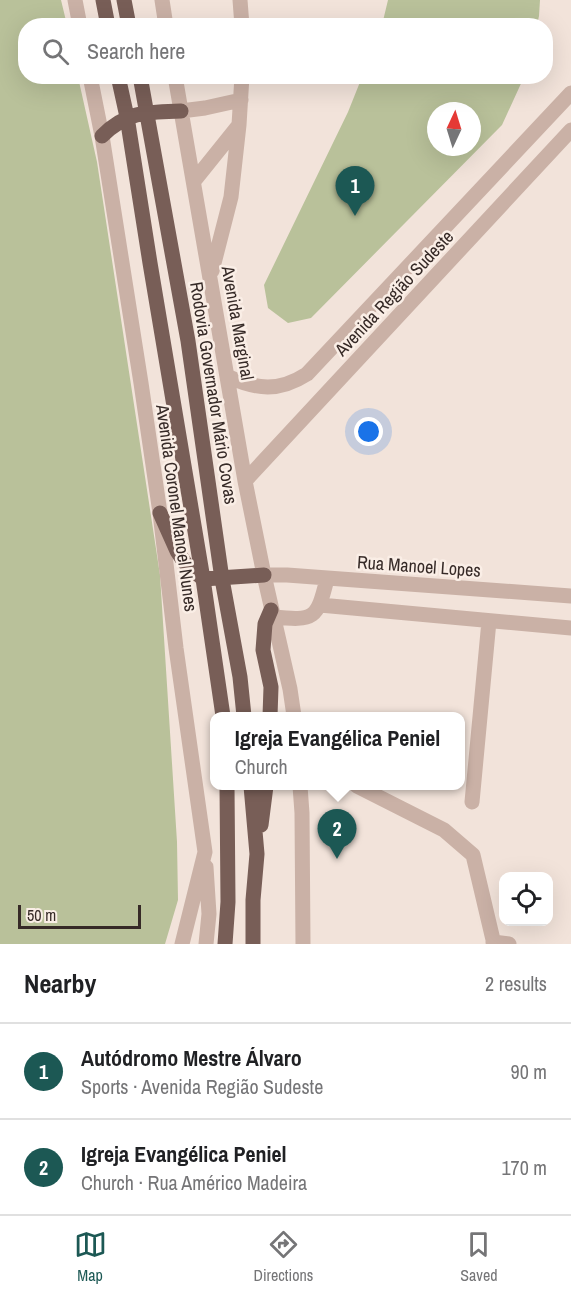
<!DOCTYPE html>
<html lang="en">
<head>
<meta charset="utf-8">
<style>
	:root { --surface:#fff; --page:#f6f6f6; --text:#202124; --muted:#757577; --line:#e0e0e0; --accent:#1c5854 }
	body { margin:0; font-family:"Archivo Narrow",sans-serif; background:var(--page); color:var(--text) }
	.controls { position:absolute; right:18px; bottom:18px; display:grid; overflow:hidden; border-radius:12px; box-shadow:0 6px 24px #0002 }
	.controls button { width:54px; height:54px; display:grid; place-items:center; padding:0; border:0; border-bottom:2px solid var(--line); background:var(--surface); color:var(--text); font:30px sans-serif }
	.compass { position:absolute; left:427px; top:102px; width:54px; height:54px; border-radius:50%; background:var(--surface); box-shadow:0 6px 24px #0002; rotate:4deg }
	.scale { position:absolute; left:18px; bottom:15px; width:123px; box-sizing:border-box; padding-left:6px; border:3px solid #362a27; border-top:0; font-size:16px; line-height:21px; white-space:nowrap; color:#362a27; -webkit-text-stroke:4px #faeee6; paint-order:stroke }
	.you { position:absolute; left:369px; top:432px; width:21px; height:21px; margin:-15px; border:4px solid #fff; border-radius:50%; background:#1a73e8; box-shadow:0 0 0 9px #1a73e833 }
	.badge { display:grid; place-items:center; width:39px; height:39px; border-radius:50%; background:var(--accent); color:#fff; font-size:20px; font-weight:700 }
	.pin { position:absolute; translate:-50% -50px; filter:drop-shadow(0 2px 3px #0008) }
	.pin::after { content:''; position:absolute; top:32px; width:21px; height:18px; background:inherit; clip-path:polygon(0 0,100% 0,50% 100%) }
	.popup { position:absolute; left:210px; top:712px; width:255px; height:78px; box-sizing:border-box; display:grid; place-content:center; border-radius:12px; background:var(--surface); filter:drop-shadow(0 2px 4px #0005); font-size:20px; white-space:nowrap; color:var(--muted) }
	.popup b { font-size:22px; color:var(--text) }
	.popup::after { content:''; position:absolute; left:50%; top:100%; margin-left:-12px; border:12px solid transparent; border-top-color:var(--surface) }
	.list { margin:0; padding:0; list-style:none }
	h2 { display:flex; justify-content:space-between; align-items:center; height:78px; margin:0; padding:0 24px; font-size:26px }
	h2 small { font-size:20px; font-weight:400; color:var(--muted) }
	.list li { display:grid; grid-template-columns:39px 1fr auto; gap:18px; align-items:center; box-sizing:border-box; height:96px; padding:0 24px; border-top:2px solid var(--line) }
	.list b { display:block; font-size:22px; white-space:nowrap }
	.list p { margin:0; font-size:20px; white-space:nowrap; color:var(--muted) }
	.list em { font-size:20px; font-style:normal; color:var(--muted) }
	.icon { flex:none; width:33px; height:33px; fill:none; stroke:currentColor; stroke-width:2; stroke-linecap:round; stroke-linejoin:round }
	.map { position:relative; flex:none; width:571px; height:944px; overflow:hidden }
	.search { position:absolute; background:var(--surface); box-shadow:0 6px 24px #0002; left:18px; right:18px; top:18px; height:66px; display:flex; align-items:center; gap:15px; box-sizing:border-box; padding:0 21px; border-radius:24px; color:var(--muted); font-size:22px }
	.sheet { height:270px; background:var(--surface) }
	nav { display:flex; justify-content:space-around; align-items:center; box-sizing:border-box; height:84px; border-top:2px solid var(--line); background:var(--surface); font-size:16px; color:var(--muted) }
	nav a { display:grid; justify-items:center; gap:3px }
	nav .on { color:var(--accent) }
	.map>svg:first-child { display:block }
	.green { fill:#b9c19a; fill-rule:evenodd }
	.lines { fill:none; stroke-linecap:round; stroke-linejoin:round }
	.minor { stroke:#cab1a6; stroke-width:15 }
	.major { stroke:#785e57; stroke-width:15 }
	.labels { text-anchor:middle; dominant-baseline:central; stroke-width:5; stroke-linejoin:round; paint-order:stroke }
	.street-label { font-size:18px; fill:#362a27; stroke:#faeee6 }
</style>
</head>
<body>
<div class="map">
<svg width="571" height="944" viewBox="0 0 571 944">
	<rect width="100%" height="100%" fill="#f2e3da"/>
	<path class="green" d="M 0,0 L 61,0 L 67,25 L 26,26 L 26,76 L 78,77 L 97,162 L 160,575 L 177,842 L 178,900 L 165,944 L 0,944 Z
		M 388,0 L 540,0 L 539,16 L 537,25 L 382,25 Z
		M 362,77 L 524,77 L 502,125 L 311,318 L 288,323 L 268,308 L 264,285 L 348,112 ZM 436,111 L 472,111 L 472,147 L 436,147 Z"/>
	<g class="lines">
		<path class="minor" d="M 75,0 L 80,26
			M 162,0 L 166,26
			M 240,0 L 242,26
			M 90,76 L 102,136 L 141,383 L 160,513 L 176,648 L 205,852 L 182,944
			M 175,76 L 245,481 L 264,575 L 290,689 L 294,716
			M 181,111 L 205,108 L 241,100
			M 194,181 L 239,125 L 242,76
			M 212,271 L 231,197 L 239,125
			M 227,376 C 257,390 279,392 307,374 L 571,93
			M 245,481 L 571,130
			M 264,575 L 287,575 L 571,596
			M 320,605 L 571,628
			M 273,617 C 315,621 317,619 327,579
			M 300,786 L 302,813 L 303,944
			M 357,786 L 444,830 L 473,855 L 494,944
			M 472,802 L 489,621
			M 206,867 L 209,914 L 206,944
			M 493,942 L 509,944"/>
		<path class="major" d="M 103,0 L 108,26
			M 124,0 L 129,26
			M 118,76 L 127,117 L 150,263 L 203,579 L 223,716
			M 140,76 L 188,341 L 222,579 L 240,677 L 244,716
			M 102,136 C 127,111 148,112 181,111
			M 160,513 L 177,551 L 185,563 L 203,579 L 264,575
			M 270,716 L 271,687 L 263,650 L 265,624 L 271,610
			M 251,786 L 257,854 L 253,900 L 253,944
			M 261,825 L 266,786
			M 225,944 L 228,902 L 227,786"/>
	</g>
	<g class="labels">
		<g class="street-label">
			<text transform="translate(394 293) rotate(-47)">Avenida Região Sudeste</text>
			<text transform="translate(238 323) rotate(80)">Avenida Marginal</text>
			<text transform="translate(214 393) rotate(81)">Rodovia Governador Mário Covas</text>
			<text transform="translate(177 508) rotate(82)">Avenida Coronel Manoel Nunes</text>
			<text transform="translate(419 566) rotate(4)">Rua Manoel Lopes</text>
		</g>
	</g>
</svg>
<div class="controls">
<button><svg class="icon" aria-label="locate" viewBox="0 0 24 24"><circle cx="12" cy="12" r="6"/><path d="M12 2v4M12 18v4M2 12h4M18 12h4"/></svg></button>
</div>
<svg class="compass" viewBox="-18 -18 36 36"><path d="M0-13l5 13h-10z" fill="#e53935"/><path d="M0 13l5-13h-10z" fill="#757577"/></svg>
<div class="scale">50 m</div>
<div class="you"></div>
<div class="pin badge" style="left:355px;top:216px">1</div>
<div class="pin badge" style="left:337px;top:859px">2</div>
<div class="popup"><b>Igreja Evangélica Peniel</b>Church</div>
<div class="search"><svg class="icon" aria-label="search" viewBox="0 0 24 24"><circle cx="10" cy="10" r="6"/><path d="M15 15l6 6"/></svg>Search here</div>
</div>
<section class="sheet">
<h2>Nearby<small>2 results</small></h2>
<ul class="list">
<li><span class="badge">1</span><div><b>Autódromo Mestre Álvaro</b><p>Sports · Avenida Região Sudeste</p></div><em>90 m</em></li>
<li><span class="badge">2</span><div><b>Igreja Evangélica Peniel</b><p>Church · Rua Américo Madeira</p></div><em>170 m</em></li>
</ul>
</section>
<nav>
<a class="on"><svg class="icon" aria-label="map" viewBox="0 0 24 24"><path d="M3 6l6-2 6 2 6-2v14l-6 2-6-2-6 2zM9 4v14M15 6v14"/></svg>Map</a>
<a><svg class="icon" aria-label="directions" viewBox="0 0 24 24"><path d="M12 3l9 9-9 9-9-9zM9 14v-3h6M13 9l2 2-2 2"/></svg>Directions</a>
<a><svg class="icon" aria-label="saved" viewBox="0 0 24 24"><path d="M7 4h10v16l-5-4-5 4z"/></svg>Saved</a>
</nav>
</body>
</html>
